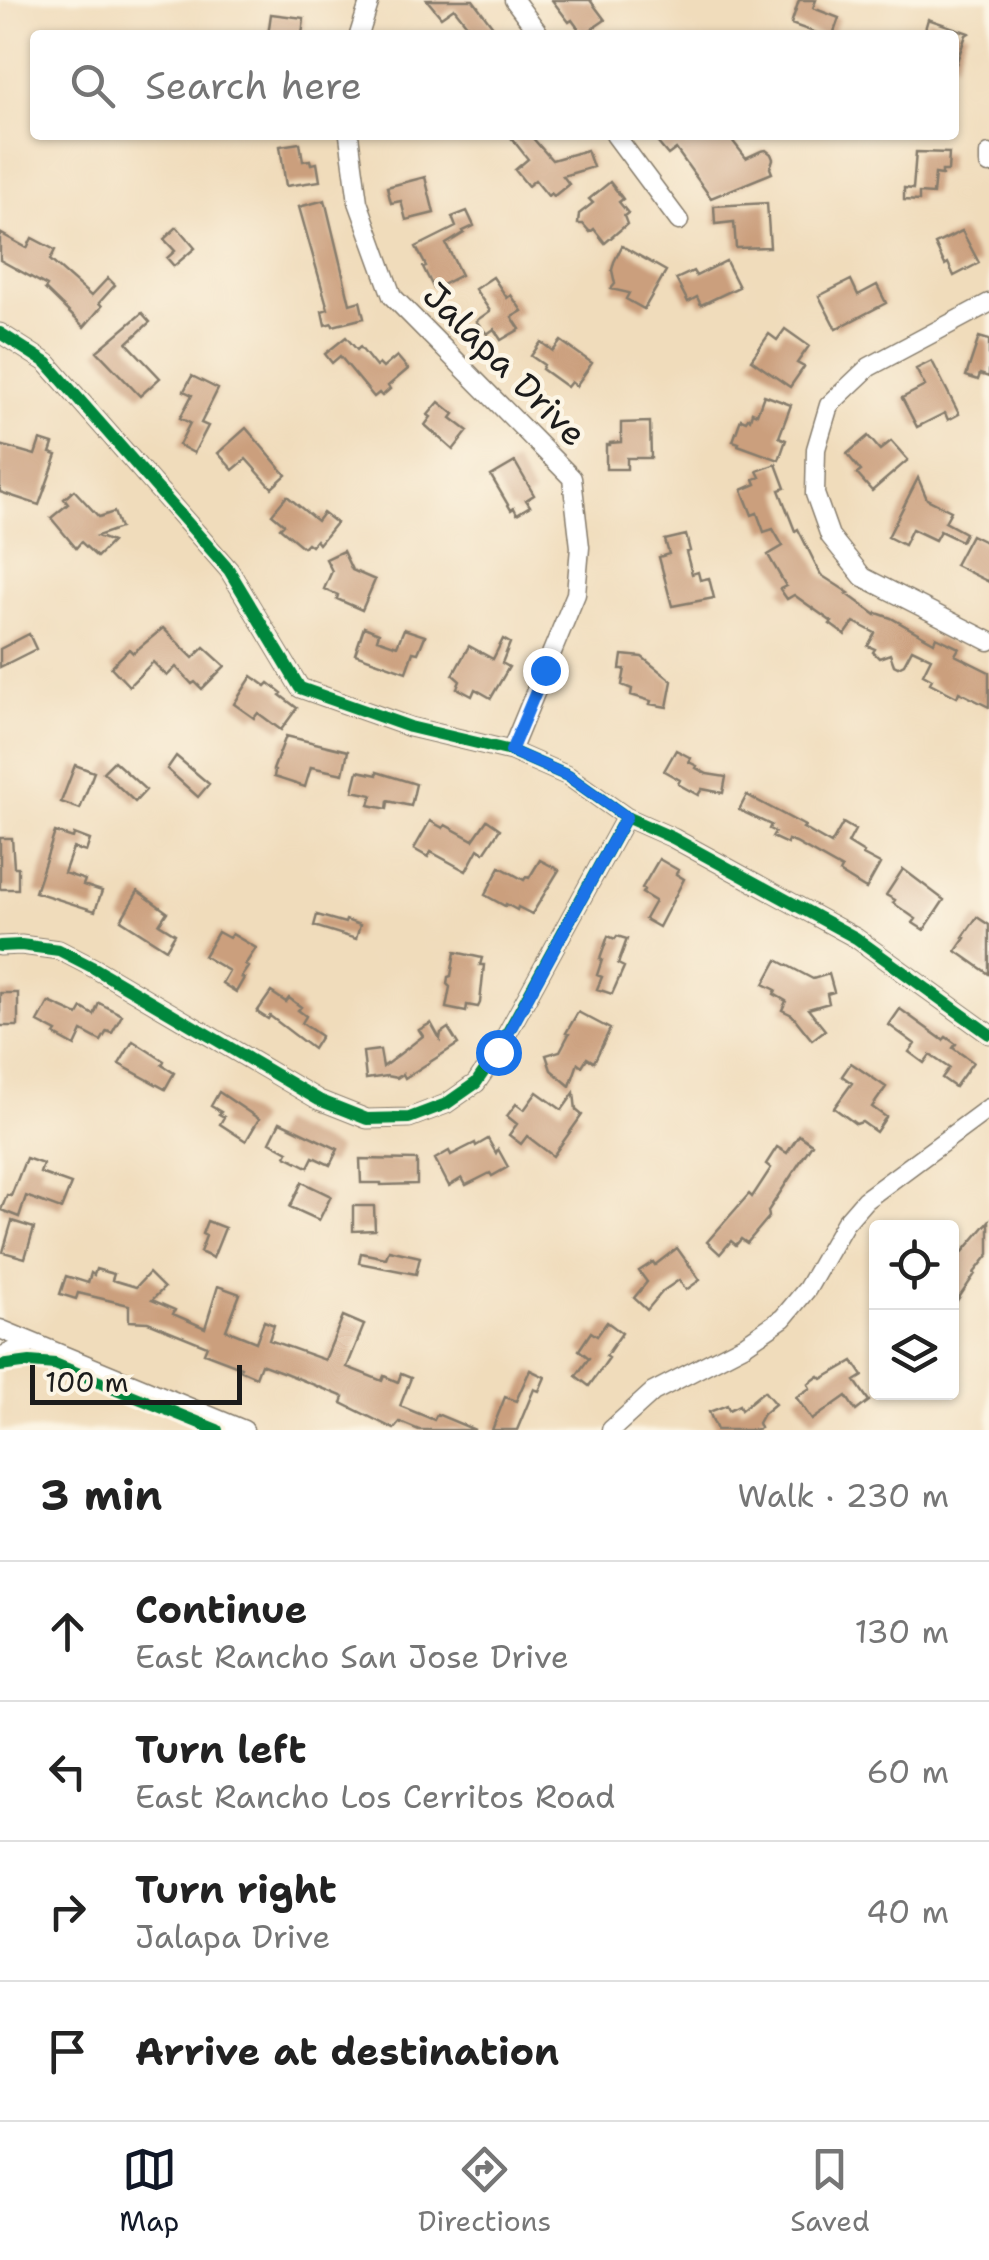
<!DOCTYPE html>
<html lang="en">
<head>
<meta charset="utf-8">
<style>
	:root { --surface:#fff; --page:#f2f2f2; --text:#222; --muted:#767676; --line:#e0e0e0; --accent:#111827 }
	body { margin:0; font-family:"Shantell Sans",sans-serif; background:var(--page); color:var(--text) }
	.controls { position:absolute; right:30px; bottom:30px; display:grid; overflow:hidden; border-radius:10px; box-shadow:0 2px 8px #0004 }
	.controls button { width:90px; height:90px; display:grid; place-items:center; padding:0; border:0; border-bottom:2px solid var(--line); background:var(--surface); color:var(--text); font:50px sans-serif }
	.scale { position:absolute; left:30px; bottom:25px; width:212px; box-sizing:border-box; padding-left:10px; border:5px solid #1c1c1c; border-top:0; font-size:28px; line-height:35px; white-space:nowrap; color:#1c1c1c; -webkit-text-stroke:8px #fcf5e5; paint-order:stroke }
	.stop { position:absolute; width:30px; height:30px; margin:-22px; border:8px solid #1a73e8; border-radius:50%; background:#fff }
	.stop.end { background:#1a73e8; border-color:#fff; box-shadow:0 2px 10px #0008 }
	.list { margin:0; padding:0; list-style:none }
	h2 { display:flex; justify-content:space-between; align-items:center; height:130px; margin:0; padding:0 40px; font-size:42px }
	h2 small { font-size:32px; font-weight:400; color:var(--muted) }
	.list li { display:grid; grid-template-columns:65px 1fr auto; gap:30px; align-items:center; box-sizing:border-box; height:140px; padding:0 40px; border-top:2px solid var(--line) }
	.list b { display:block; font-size:38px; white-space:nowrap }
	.list p { margin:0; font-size:32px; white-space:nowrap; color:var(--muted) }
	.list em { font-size:32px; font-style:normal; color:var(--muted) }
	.icon { flex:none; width:55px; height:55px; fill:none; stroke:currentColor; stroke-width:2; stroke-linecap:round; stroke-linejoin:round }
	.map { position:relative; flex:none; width:989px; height:1430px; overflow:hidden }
	.search { position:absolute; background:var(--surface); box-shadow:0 2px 8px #0004; left:30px; right:30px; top:30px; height:110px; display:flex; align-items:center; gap:25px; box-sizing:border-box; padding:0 35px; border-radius:10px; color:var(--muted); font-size:38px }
	.sheet { height:690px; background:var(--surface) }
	nav { display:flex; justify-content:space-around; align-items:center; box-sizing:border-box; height:140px; border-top:2px solid var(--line); background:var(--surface); font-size:28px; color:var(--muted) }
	nav a { display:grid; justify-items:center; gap:5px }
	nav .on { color:var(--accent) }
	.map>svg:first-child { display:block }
	.building { fill:#cb9f7d }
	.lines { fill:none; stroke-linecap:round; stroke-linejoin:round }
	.minor-casing { stroke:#867c6c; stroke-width:21 }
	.minor { stroke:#fff; stroke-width:18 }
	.cycleway-casing { stroke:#fcf5e5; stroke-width:19 }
	.cycleway { stroke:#00873e; stroke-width:12 }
	.route { stroke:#1a73e8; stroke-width:12 }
	.labels { text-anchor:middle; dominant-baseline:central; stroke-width:9; stroke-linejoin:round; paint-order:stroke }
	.street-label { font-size:35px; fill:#1c1c1c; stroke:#fcf5e5 }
</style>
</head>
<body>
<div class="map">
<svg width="989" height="1430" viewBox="0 0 989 1430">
	<rect width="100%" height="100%" fill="#fcf5e5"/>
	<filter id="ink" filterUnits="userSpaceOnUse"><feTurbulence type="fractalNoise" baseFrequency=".01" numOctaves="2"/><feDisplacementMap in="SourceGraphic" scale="20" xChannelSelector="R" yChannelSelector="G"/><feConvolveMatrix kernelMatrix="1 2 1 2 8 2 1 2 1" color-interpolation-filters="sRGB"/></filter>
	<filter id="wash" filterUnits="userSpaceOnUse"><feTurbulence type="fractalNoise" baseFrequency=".0048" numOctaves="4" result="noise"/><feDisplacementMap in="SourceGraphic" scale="40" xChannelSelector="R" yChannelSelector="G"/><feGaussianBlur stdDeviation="2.25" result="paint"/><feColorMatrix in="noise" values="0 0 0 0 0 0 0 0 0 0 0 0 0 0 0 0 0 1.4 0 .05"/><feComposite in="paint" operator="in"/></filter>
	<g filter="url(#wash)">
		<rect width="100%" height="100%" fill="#f0dcbb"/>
		<g id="blocks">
			<path class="building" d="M 427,0 L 473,0 L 499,35 L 475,35 L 454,8 L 441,17 Z
				M 552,0 L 590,0 L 605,20 L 583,35 L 572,20 L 569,22 Z
				M 799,0 L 816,0 L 813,8 L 839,18 L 833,35 L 822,35 L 791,24 Z
				M 271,14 L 304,18 L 302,35 L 268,35 Z
				M 928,19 L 969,33 L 966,35 L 956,64 L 954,64 L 954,35 L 931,35 L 924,33 Z
				M 509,135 L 530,135 L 552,160 L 587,150 L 593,167 L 563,176 L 569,184 L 554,196 L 551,193 L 548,196 L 535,180 L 528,186 L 515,170 L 528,159 Z
				M 668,135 L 728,135 L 746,158 L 761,151 L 766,150 L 771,154 L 773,159 L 770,168 L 772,173 L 711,198 L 676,149 L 668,155 L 658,143 Z
				M 300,143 L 303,161 L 310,160 L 311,164 L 317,163 L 320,181 L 286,186 L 280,146 Z
				M 916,152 L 949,153 L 948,171 L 942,171 L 942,175 L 935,174 L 933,194 L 919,193 L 919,201 L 904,200 L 904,188 L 913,189 Z
				M 425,177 L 434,213 L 406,220 L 401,201 L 391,203 L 387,187 Z
				M 610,182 L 623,199 L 619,202 L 628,213 L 624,216 L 627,224 L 605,243 L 594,229 L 590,232 L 583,224 L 578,224 L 579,214 L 593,203 L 589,199 Z
				M 325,200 L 350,304 L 360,301 L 364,318 L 333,326 L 332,323 L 325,325 L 322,311 L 328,309 L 299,207 Z
				M 767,203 L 770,247 L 736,248 L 734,222 L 715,224 L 714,206 Z
				M 467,211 L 474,226 L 463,231 L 464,233 L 446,244 L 461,275 L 434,289 L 423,267 L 426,266 L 416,247 L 456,227 L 452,217 Z
				M 177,227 L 195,248 L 174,266 L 167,258 L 175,251 L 164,239 Z
				M 962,231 L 979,263 L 954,276 L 948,263 L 945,265 L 935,244 Z
				M 0,233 L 27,248 L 32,238 L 55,250 L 50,260 L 91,296 L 108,278 L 115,285 L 99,303 L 102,306 L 84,327 L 45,289 L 47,286 L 0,260 Z
				M 622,246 L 666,271 L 644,309 L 626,299 L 629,293 L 611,289 L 615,284 L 612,270 L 614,262 Z
				M 726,261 L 739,287 L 701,305 L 697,297 L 688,302 L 676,279 L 693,271 L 696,276 Z
				M 493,277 L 507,298 L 511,295 L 522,311 L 512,317 L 520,329 L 501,340 L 494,329 L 487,334 L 476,321 L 490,311 L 475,289 Z
				M 851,280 L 858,295 L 877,285 L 886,303 L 836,329 L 819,296 Z
				M 142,313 L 150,322 L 127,343 L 160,378 L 140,396 L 97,351 Z
				M 785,329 L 809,346 L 797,363 L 804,367 L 790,387 L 751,360 L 769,334 L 777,340 Z
				M 346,337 L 357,350 L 360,347 L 376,367 L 379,364 L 383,368 L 397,356 L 408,369 L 388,386 L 390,389 L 382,396 L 379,393 L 374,397 L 340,356 L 332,363 L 325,354 Z
				M 979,337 L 989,340 L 989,377 L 980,374 L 978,380 L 966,376 Z
				M 561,341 L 592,363 L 576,386 L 571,382 L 567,387 L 542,369 L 544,365 L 531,356 L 541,342 L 553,351 Z
				M 932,361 L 959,414 L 948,420 L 945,413 L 917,427 L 902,398 L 925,386 L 916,369 Z
				M 192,376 L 218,389 L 201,423 L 208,426 L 194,453 L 179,445 L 190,423 L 180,418 L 192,395 L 184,391 Z
				M 764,395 L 791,405 L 779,437 L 786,440 L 779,460 L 738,445 L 739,443 L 733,441 L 741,419 L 746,421 L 748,418 L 750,419 L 752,412 L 757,414 Z
				M 439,402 L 454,414 L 451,418 L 468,431 L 453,450 L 425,425 L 431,417 L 428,415 Z
				M 650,422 L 651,458 L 627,458 L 627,469 L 606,469 L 606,445 L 610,445 L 610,443 L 621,442 L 621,423 Z
				M 246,428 L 286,475 L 272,488 L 246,459 L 233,470 L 218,453 Z
				M 868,436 L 880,450 L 891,441 L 908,460 L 872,491 L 857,474 L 861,471 L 847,454 Z
				M 40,440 L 53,444 L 50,453 L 57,455 L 39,505 L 0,492 L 0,445 L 35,455 Z
				M 515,462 L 534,495 L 526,500 L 530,506 L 517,514 L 514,508 L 511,510 L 491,476 Z
				M 776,464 L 785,488 L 779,490 L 795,531 L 798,529 L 821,575 L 849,593 L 847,594 L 876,615 L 877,613 L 891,618 L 934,642 L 936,637 L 959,648 L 955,655 L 989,672 L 989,707 L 959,692 L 957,697 L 930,683 L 932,679 L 923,674 L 931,658 L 912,649 L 904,664 L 898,667 L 894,665 L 890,654 L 879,658 L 873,652 L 875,649 L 868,646 L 875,633 L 854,622 L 845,635 L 830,624 L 832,622 L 794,595 L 787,599 L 780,589 L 786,586 L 768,555 L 783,546 L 773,529 L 764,532 L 757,513 L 752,515 L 742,490 L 756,484 L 754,479 L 760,477 L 757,471 Z
				M 918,478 L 927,499 L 951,511 L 945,522 L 965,533 L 961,541 L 940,531 L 935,540 L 912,529 L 904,545 L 888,537 Z
				M 74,490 L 99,517 L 114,512 L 120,528 L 97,536 L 112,542 L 97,557 L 81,542 L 76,548 L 51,518 L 68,504 L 64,499 Z
				M 287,496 L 317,521 L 323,513 L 336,523 L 319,544 L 316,540 L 311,546 L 307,543 L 303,547 L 280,528 L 284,524 L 272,514 Z
				M 686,535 L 690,551 L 686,552 L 692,574 L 698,572 L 700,580 L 709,578 L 714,598 L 672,606 L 659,557 L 669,554 L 665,540 Z
				M 971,535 L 989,544 L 989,582 L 955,565 Z
				M 343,551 L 352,570 L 375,580 L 362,610 L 337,599 L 338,595 L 324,589 L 332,571 L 326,559 Z
				M 364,627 L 379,633 L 377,639 L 397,646 L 404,629 L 425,636 L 418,653 L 413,652 L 406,672 L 355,654 Z
				M 163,628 L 193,658 L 204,647 L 225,666 L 202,689 L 195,682 L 192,684 L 176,667 L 167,676 L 153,662 L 129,686 L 111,667 L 129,649 L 133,653 Z
				M 29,634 L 36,649 L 0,667 L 0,649 Z
				M 503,639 L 510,643 L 502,663 L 509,667 L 491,698 L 475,689 L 472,696 L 457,688 L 460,681 L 453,675 L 469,646 L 493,659 Z
				M 622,655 L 642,657 L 672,681 L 667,707 L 650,704 L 651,701 L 631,695 L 632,689 L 622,685 L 625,669 L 620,669 Z
				M 252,676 L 266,686 L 269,683 L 282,693 L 280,695 L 297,708 L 281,730 L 258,713 L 254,718 L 234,704 Z
				M 286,736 L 348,751 L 343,774 L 311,767 L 305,787 L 274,777 L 275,771 L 273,770 Z
				M 676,750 L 691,758 L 689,762 L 697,766 L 696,768 L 707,774 L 726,777 L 723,793 L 702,789 L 698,795 L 678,784 L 680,780 L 664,771 Z
				M 176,756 L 209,784 L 198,797 L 167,769 Z
				M 114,761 L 146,790 L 135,802 L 103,772 Z
				M 75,765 L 94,772 L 80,809 L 61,802 Z
				M 358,771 L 377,775 L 377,772 L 416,784 L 411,806 L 388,801 L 387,809 L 369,805 L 372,795 L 353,791 Z
				M 747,795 L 805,826 L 803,828 L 831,844 L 843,823 L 855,830 L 848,843 L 864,853 L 863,855 L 880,864 L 866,889 L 840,873 L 842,869 L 796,843 L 788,840 L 787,844 L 772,837 L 775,832 L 769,829 L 771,825 L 739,810 Z
				M 487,820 L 500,829 L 484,853 L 478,849 L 466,871 L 431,852 L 428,857 L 414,849 L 430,821 L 443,828 L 445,825 L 473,840 Z
				M 55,832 L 73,838 L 74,834 L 90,840 L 86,852 L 73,848 L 64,873 L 85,880 L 83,885 L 102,891 L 95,911 L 35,892 Z
				M 0,838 L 12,838 L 14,867 L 18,867 L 18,889 L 0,889 Z
				M 659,859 L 678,870 L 676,874 L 684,879 L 659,927 L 645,919 L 655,901 L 642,893 L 644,890 L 642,888 Z
				M 540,860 L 559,870 L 532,914 L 518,907 L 517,910 L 506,904 L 505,906 L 485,895 L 500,867 L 524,880 L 526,877 L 529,878 Z
				M 903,869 L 944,900 L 924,930 L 913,923 L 916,919 L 893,903 L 895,900 L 886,895 Z
				M 138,891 L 167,912 L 159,924 L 175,934 L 166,949 L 121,920 Z
				M 317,915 L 345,923 L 346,920 L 360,925 L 356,939 L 314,926 Z
				M 977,917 L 989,925 L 989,974 L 956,951 L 965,938 L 963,937 Z
				M 218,932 L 229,938 L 232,934 L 256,948 L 245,965 L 248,967 L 241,977 L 244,978 L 236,992 L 222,983 L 229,971 L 204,956 Z
				M 608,936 L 615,939 L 617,936 L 627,939 L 618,964 L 624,967 L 612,994 L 597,989 L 602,977 L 597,975 L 602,960 L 600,959 Z
				M 455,952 L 482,958 L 480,965 L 484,965 L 480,1003 L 478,1007 L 467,1005 L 466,1012 L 446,1008 L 450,987 L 447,984 L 448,977 L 451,976 Z
				M 777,960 L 813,979 L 829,974 L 834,992 L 827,994 L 829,1003 L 808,1009 L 825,1030 L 812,1040 L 792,1015 L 782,1010 L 786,1001 L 774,994 L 776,990 L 764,984 Z
				M 271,992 L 286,1002 L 289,998 L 301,1007 L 298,1010 L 306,1016 L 302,1023 L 321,1036 L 313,1049 L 270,1016 L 268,1019 L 257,1012 Z
				M 0,993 L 18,993 L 18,1026 L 0,1026 Z
				M 49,1002 L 78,1015 L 82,1008 L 94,1015 L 99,1003 L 122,1015 L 112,1033 L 107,1031 L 101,1041 L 82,1031 L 75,1046 L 55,1035 L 57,1032 L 38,1022 Z
				M 900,1009 L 943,1040 L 946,1037 L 956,1044 L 953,1048 L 973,1062 L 955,1087 L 942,1078 L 949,1068 L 930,1055 L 924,1063 L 909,1052 L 915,1044 L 889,1025 Z
				M 578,1012 L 610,1029 L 594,1062 L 587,1058 L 582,1066 L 578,1063 L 570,1086 L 551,1070 L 546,1055 L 560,1051 L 569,1034 L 566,1033 Z
				M 431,1023 L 440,1039 L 441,1033 L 448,1028 L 458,1044 L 405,1078 L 403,1074 L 397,1078 L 387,1076 L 366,1079 L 363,1052 L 380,1050 L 383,1067 L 423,1036 L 419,1030 Z
				M 133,1041 L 164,1061 L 162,1065 L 174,1073 L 165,1089 L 119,1064 Z
				M 851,1063 L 886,1087 L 872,1107 L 886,1117 L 876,1132 L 862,1122 L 856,1124 L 834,1108 L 852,1083 L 842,1076 Z
				M 219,1092 L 259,1119 L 246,1141 L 220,1124 L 224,1117 L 219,1114 L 221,1112 L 211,1106 Z
				M 537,1092 L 562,1110 L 574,1093 L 576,1110 L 582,1115 L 553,1156 L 527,1136 L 521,1144 L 509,1135 L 517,1124 L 507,1116 L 516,1104 L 524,1110 Z
				M 280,1122 L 338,1149 L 330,1165 L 313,1157 L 308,1167 L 286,1156 L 288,1152 L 270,1142 Z
				M 799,1135 L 812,1144 L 768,1211 L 769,1217 L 747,1243 L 741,1239 L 736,1245 L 731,1241 L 720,1254 L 707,1242 L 749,1194 L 752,1197 L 771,1168 L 766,1164 L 777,1147 L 787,1153 Z
				M 488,1139 L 496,1153 L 498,1149 L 508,1167 L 492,1176 L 490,1173 L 466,1185 L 462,1178 L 449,1186 L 435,1159 L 449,1151 L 451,1155 L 475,1143 L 476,1146 Z
				M 26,1158 L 43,1164 L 40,1173 L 71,1184 L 61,1209 L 26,1196 L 19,1217 L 1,1210 L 7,1195 L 11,1196 Z
				M 360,1159 L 417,1160 L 417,1184 L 381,1185 L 381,1183 L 361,1183 Z
				M 302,1182 L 331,1196 L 319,1220 L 290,1207 Z
				M 353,1206 L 374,1206 L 375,1230 L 353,1231 Z
				M 12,1221 L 34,1228 L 25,1258 L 3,1252 Z
				M 207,1221 L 225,1228 L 213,1258 L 200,1252 L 206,1236 L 202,1234 Z
				M 989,1221 L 989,1254 L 974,1273 L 975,1274 L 952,1308 L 952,1257 L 956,1260 Z
				M 677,1248 L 700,1280 L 686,1290 L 679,1280 L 663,1291 L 647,1310 L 634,1298 L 647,1282 L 639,1271 L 653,1262 L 655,1265 Z
				M 389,1250 L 420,1257 L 416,1274 L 359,1263 L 361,1253 L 386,1258 Z
				M 96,1269 L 114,1274 L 112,1280 L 136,1287 L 149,1273 L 164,1288 L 152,1300 L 175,1310 L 173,1314 L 205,1328 L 218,1286 L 240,1294 L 226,1330 L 256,1342 L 264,1321 L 274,1325 L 269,1340 L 325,1360 L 343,1316 L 364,1325 L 347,1367 L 382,1381 L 384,1376 L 398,1382 L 401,1374 L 411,1378 L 400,1406 L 434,1420 L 437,1414 L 475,1430 L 419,1430 L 400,1422 L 394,1429 L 342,1403 L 344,1397 L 285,1373 L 261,1364 L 256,1377 L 240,1370 L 241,1367 L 204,1353 L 207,1346 L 148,1322 L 129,1321 L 129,1305 L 78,1293 L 76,1299 L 60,1294 L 66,1276 L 88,1283 L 91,1273 L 94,1275 Z
				M 607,1322 L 622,1333 L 606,1356 L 609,1358 L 589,1386 L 576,1376 L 589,1358 L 579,1350 L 591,1332 L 597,1336 Z
				M 853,1361 L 863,1376 L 855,1381 L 869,1401 L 856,1411 L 846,1396 L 812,1420 L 796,1397 L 810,1388 L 808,1384 L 819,1376 L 822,1379 Z
				M 530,1370 L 545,1377 L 539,1391 L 534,1389 L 517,1430 L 492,1430 L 505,1397 L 516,1401 Z
				M 764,1391 L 775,1404 L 763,1414 L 758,1423 L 760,1428 L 754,1430 L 717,1430 L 709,1412 L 727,1405 L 729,1410 L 739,1405 L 741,1410 Z"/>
		</g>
	</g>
	<g filter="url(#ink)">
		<use href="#blocks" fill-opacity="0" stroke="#867c6c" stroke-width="2.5"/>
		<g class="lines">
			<g class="minor-casing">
				<path id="minor" d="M 514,0 L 540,35
					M 359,35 L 370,0
					M 349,135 L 358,202 L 392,296 L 572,478 L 580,547 L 576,594 L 511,751
					M 615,135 L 679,221
					M 989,154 L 989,164
					M 989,303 L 869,367 L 829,405 L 816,449 L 815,494 L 830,536 L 863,577 L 989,641
					M 0,333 L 47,363 L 229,570 L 300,688 L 410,727 L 511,751 L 568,776 L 626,817 L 673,838 L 856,938 L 989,1034
					M 0,946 L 21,945 L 59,950 L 94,968 L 319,1100 L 367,1119 L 409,1118 L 446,1104 L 476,1083 L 497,1052 L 626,817
					M 0,1329 L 244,1430
					M 0,1357 L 32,1343
					M 611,1430 L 653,1392 L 744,1345 L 783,1318 L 807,1289 L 845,1223 L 865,1200 L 989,1108"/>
			</g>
			<use href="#minor" class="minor"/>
			<g class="cycleway-casing">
				<path id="cycleway" d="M 0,333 L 47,363 L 229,570 L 300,688 L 410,727 L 511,751 L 568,776 L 626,817 L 673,838 L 856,938 L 989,1034
					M 0,946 L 21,945 L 59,950 L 94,968 L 319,1100 L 367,1119 L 409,1118 L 446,1104 L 476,1083 L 497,1052 L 626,817
					M 0,1366 L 30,1362 L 55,1364 L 217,1430"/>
			</g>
			<use href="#cycleway" class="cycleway"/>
		</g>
	</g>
	<g class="lines" filter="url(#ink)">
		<path class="route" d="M 498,1052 L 626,817 L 568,776 L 511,751 L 545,670"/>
	</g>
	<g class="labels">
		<g class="street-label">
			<text transform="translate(505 364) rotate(45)">Jalapa Drive</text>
		</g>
	</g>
</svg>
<div class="controls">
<button><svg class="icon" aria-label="locate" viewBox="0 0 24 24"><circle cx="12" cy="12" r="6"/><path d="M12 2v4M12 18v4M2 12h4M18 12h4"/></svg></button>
<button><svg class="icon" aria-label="layers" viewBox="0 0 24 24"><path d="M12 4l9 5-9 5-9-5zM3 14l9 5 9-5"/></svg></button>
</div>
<div class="scale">100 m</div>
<div class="stop" style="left:498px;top:1052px"></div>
<div class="stop end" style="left:545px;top:670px"></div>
<div class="search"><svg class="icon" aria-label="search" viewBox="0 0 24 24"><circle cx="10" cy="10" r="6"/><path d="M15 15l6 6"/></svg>Search here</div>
</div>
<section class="sheet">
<h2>3 min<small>Walk · 230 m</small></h2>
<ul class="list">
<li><svg class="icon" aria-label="ahead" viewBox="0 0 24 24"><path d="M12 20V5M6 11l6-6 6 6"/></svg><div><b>Continue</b><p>East Rancho San Jose Drive</p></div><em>130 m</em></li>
<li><svg class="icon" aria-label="left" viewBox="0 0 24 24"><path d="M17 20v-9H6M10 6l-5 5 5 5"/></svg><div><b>Turn left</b><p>East Rancho Los Cerritos Road</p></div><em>60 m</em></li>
<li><svg class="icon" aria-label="right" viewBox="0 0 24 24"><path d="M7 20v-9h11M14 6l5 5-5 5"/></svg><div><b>Turn right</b><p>Jalapa Drive</p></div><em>40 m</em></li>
<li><svg class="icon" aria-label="arrive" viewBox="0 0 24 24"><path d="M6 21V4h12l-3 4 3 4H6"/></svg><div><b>Arrive at destination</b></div></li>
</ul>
</section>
<nav>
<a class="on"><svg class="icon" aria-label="map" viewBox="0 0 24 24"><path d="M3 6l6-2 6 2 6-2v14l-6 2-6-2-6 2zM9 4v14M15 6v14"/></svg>Map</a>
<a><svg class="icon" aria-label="directions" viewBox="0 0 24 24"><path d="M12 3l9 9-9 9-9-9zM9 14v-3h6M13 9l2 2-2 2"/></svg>Directions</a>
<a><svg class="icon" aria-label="saved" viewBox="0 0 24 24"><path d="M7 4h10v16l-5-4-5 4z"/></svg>Saved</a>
</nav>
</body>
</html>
